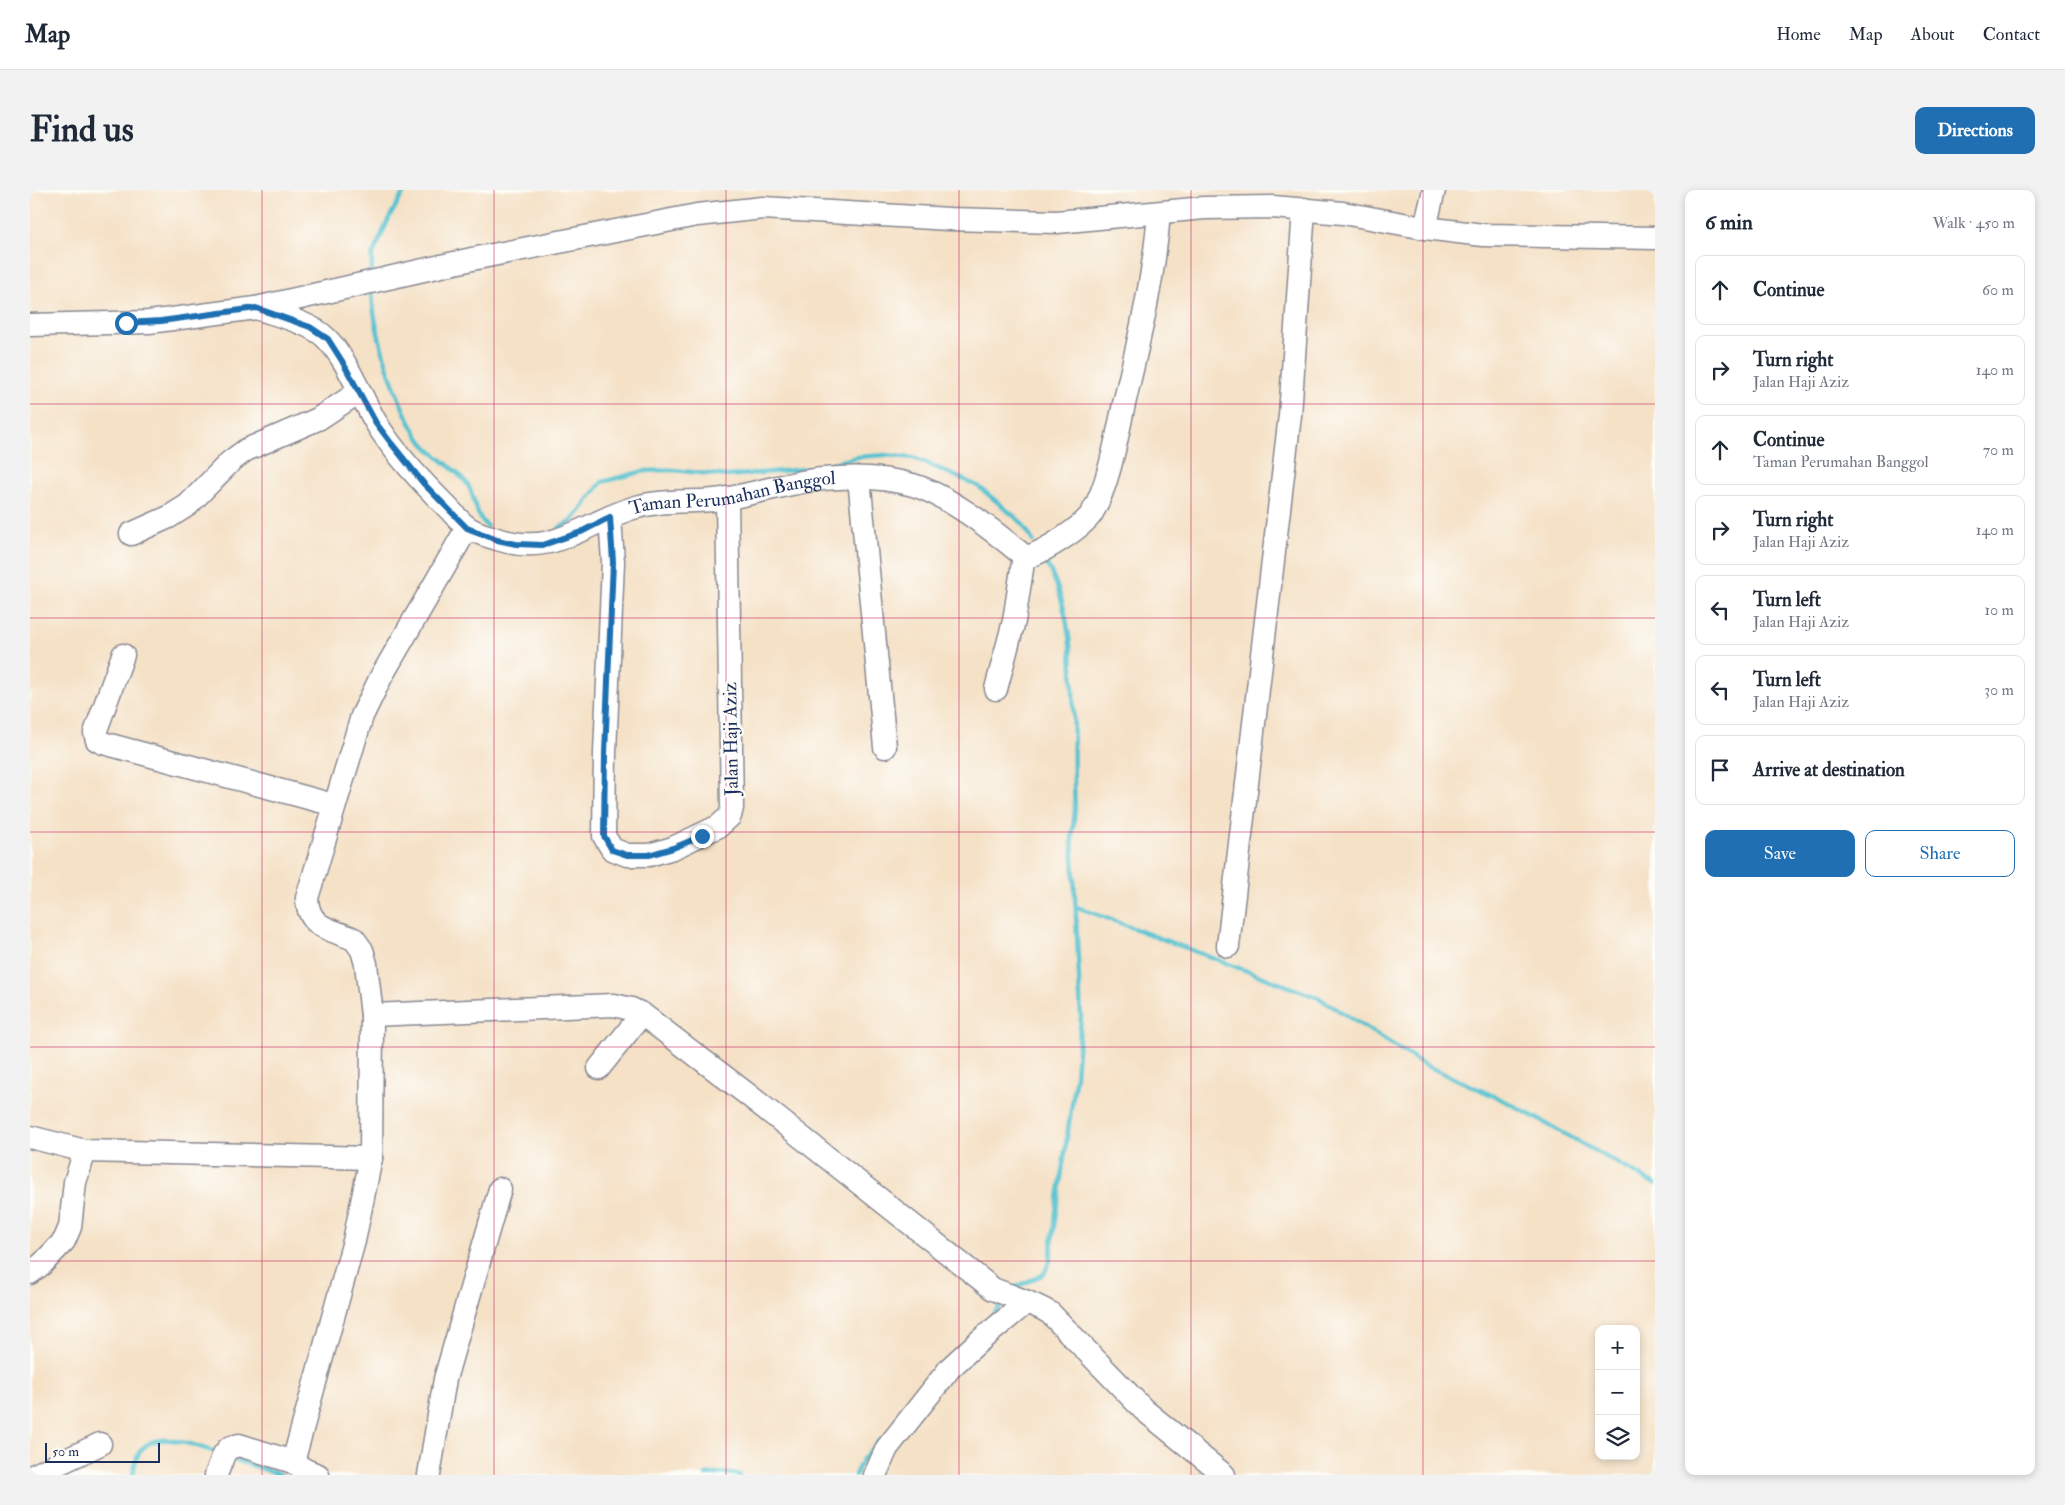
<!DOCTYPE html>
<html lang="en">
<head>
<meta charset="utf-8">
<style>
	:root { --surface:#fff; --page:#f2f2f3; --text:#1f2937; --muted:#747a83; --line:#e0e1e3; --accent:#1f6fb2 }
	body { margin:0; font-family:"IM FELL Double Pica",serif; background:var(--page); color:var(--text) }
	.controls { position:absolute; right:15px; bottom:15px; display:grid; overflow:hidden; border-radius:10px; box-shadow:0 2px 8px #0003 }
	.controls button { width:45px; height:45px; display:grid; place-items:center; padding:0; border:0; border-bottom:1px solid var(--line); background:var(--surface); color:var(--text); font:25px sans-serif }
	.scale { position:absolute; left:15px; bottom:12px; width:115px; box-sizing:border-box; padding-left:5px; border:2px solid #1b2f5e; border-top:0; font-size:14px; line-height:18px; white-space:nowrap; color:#1b2f5e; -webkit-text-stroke:4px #fdfcf7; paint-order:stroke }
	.stop { position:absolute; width:15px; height:15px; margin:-11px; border:4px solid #1f6fb2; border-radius:50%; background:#fff }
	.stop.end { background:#1f6fb2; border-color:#fff; box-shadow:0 1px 5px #0008 }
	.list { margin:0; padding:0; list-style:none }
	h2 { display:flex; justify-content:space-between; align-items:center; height:65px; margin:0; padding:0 20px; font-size:21px }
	h2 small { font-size:16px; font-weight:400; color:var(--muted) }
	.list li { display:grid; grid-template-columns:32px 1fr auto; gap:15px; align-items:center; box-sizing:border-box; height:70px; margin:0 10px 10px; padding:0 10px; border:1px solid var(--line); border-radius:10px }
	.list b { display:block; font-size:19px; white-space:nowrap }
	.list p { margin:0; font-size:16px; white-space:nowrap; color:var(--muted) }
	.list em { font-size:16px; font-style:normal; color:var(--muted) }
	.actions { display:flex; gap:10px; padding:15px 20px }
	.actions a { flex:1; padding:11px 0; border:1px solid var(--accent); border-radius:10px; text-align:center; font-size:18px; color:var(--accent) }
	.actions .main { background:var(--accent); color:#fff }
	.icon { flex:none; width:28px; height:28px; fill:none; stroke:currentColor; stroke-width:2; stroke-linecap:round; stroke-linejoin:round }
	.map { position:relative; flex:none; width:1625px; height:1285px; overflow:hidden; border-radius:10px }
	header { display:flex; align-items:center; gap:30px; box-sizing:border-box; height:70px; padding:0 25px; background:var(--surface); border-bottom:1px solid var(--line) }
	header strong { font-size:24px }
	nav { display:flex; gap:28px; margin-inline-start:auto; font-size:18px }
	.intro { display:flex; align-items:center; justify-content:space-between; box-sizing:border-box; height:120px; padding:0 30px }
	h1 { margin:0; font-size:35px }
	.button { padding:12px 22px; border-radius:10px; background:var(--accent); color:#fff; font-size:18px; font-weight:700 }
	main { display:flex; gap:30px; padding:0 30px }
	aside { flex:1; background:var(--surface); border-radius:10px; box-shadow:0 2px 8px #0003 }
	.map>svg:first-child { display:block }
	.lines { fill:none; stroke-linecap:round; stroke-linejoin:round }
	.stream { stroke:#56c2d0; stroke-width:4.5 }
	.minor-casing { stroke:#888892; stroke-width:25 }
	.minor { stroke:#fff; stroke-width:22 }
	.route { stroke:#1f6fb2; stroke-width:6 }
	.grid { fill:none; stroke:#c2185b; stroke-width:1; stroke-opacity:0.55 }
	.labels { text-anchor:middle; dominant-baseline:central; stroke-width:5; stroke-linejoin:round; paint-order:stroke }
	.street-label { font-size:19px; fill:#1b2f5e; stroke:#fdfcf7 }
</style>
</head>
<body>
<header>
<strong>Map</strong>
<nav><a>Home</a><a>Map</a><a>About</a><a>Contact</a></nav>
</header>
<div class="intro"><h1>Find us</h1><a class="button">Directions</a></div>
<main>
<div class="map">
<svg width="1625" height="1285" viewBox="0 0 1625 1285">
	<rect width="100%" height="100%" fill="#fdfcf7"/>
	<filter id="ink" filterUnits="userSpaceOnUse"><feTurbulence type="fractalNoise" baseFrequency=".02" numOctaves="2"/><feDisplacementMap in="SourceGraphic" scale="10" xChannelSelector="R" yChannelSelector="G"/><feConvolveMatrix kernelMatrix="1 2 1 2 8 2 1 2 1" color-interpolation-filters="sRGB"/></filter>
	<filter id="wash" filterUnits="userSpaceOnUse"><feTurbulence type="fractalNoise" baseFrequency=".0096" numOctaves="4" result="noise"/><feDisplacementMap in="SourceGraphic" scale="20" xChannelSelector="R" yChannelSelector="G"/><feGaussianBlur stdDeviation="1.12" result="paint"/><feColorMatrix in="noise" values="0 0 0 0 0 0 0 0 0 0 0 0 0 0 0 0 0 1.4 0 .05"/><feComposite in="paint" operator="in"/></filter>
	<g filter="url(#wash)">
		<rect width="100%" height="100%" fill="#f5e1c6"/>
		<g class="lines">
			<path class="stream" d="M 342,85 L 342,66 L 359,28 L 375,0
				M 342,98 C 342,139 368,221 393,253 C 404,266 430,282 438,295 C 446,309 444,325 457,336
				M 529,338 L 542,331 L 572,292 L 614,281 L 643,280 L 698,286 L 784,278 L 827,267 L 855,265 L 883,268 L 896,273 L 948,296 L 991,332 L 1003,351
				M 1047,717 L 1289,808 L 1395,875 L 1477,912 L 1625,994
				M 984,1098 L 1014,1084 L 1020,1071 L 1023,1043 L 1046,885 L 1051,827 L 1042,648 L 1045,619 C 1040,546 1054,436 1016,373
				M 961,1127 L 975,1110
				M 200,1268 L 251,1285
				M 103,1285 C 104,1279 105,1271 108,1265 C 123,1236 166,1256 188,1263
				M 676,1285 L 696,1283 L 710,1285
				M 825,1285 L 832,1270 L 850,1250"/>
		</g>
	</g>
	<g filter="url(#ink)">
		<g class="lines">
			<g class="minor-casing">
				<g id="minor">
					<path d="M 1395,38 L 1404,0"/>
					<path id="s1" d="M 226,118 C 247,125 281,133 296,148 C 317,169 330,205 345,231 C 364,263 392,292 418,318 C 424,324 430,332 437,337 C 445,343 458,346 467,349 C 522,367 552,335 600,319 C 632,308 667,314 699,308 C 731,302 761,292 793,289 C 823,286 855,287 883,295 C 920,306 965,342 994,366 L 1000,366 C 1015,361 1053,337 1062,323 C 1079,294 1087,246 1094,214 C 1109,150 1124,88 1129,23"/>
					<path d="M 0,135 L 119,132 L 226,118 L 442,69 L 667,25 L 733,18 L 919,29 L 1027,32 L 1174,18 L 1243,17 L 1313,23 L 1395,38 L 1453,45 L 1625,48"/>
					<path d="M 829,288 L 855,557"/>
					<path d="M 580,327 L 583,372 L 575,563 L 574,646 L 582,659 L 597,665 L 619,665 L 643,658 L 689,636 L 700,626 L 702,618 L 697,308"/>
					<path d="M 101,344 L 139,327 L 158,315 L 201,271 L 216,260 L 288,229 L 329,202"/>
					<path d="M 93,465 L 65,543 L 67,550 L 73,553 L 304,615"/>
					<path d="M 966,499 L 984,431 L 994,366"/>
					<path d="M 1198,756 L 1260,225 L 1274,19"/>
					<path d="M 342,825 L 584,815 L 601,819 L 612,824 L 717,904 L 963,1099 C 983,1107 1002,1112 1020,1123 L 1114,1220 L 1194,1285"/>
					<path d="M 569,878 L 612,824"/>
					<path d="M 0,947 L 55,961 L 341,968"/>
					<path d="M 0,1083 L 12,1074 L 34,1051 L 40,1037 L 45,992 L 55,961"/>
					<path d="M 263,1272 L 275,1280 L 288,1285"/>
					<path d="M 5,1285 L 70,1254"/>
					<path d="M 186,1285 L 194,1264 L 199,1258 L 209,1255 L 263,1272 L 324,1051 L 341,968 L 342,825 L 336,774 L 332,760 L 324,749 C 300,739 278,738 277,708 L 332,526 L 351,487 L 437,338"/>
					<path d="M 399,1285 L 415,1189 L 470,999"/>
					<path d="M 845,1285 L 857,1258 L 920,1178 L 947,1153 L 997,1112"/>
				</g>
			</g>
			<use href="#minor" class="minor"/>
		</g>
	</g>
	<g class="lines" filter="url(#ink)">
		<path class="route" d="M 96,133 L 131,131 L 226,118 L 280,137 L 298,149 L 312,171 L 346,233 L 361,253 L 394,294 L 437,338 L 467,350 L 486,354 L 513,355 L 551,342 L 580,327 L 583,372 L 575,563 L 574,646 L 582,660 L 597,665 L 619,665 L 643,658 L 672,646"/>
	</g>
	<path class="grid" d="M 232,0 L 232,1285M 464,0 L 464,1285M 696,0 L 696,1285M 929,0 L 929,1285M 1161,0 L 1161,1285M 1393,0 L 1393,1285M 0,214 L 1625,214M 0,428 L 1625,428M 0,642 L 1625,642M 0,857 L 1625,857M 0,1071 L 1625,1071"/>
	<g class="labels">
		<g class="street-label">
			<text stroke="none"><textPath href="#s1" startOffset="591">Taman Perumahan Banggol</textPath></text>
			<text transform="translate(701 549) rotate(-91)">Jalan Haji Aziz</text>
		</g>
	</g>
</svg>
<div class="controls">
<button>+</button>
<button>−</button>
<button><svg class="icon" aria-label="layers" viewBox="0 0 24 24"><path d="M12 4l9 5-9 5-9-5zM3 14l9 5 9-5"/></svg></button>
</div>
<div class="scale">50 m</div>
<div class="stop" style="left:96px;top:133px"></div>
<div class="stop end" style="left:672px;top:646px"></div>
</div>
<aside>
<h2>6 min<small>Walk · 450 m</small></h2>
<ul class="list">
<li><svg class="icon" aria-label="ahead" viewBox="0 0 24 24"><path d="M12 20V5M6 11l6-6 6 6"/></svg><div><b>Continue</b></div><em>60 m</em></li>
<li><svg class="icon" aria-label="right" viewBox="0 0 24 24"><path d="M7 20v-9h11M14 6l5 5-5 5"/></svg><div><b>Turn right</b><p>Jalan Haji Aziz</p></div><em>140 m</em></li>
<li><svg class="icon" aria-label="ahead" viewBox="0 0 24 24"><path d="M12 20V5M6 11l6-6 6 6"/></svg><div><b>Continue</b><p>Taman Perumahan Banggol</p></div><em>70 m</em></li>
<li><svg class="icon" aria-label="right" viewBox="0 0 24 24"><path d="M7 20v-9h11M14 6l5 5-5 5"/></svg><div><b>Turn right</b><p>Jalan Haji Aziz</p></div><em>140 m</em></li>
<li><svg class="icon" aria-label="left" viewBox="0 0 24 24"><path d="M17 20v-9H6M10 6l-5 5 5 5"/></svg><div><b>Turn left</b><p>Jalan Haji Aziz</p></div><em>10 m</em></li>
<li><svg class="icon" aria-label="left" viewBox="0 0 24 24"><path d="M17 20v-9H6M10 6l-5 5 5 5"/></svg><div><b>Turn left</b><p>Jalan Haji Aziz</p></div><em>30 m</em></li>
<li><svg class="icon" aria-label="arrive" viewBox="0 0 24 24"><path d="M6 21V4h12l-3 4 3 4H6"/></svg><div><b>Arrive at destination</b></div></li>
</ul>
<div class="actions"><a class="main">Save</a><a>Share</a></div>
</aside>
</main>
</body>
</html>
